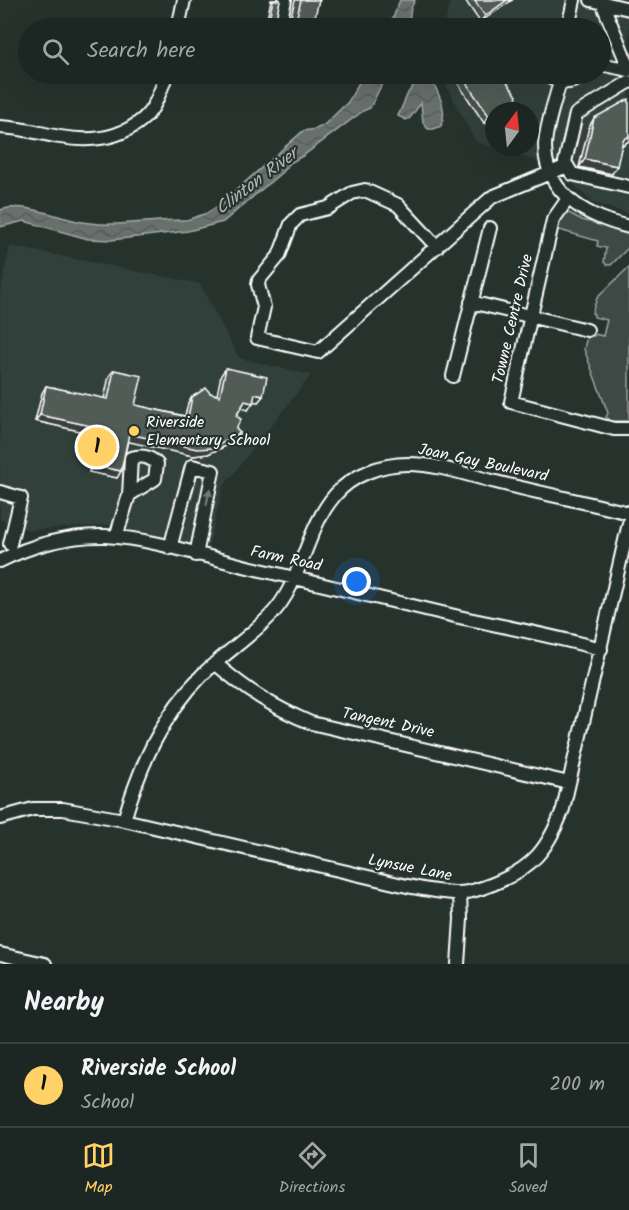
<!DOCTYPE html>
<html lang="en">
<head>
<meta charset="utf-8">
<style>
	:root { --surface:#1c2622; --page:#252e2a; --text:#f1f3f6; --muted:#a0a5a5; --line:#3a4340; --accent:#ffd166 }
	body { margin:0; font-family:Kalam,sans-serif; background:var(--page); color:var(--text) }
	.compass { position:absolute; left:485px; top:102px; width:54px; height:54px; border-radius:50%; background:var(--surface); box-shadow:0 6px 24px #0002; rotate:15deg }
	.you { position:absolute; left:357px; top:582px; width:21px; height:21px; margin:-15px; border:4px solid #fff; border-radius:50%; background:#1a73e8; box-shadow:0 0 0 9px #1a73e833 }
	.badge { display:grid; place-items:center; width:39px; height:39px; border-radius:50%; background:var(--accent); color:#111; font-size:20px; font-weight:700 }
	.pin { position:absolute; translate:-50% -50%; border:3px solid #fff; box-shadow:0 2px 6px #0006 }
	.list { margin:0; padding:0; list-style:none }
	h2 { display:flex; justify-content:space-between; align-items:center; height:78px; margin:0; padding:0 24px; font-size:26px }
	h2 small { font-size:20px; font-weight:400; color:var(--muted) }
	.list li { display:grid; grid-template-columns:39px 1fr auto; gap:18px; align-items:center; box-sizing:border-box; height:84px; padding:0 24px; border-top:2px solid var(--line) }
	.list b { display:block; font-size:22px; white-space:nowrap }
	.list p { margin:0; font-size:20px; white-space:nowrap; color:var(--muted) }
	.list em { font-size:20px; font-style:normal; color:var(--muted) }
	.icon { flex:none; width:33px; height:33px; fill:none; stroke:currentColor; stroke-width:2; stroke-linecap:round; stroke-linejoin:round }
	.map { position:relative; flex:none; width:629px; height:964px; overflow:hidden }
	.search { position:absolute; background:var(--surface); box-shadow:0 6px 24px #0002; left:18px; right:18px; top:18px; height:66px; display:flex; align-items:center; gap:15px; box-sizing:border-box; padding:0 21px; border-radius:33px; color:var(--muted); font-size:22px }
	.sheet { height:162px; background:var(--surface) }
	nav { display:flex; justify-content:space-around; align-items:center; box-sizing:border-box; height:84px; border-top:2px solid var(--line); background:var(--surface); font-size:16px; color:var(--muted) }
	nav a { display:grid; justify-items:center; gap:3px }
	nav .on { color:var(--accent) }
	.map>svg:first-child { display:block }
	.built { fill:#333f3a; fill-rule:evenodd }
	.green { fill:#3e4944; stroke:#9ea4a2; stroke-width:1.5 }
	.water { fill:url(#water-waves); stroke:#a4a9a7; stroke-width:1.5 }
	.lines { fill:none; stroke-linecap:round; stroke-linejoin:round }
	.minor-casing { stroke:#fff; stroke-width:16 }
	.minor { stroke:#26332d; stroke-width:12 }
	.wall { fill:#464f4b; stroke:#fff; stroke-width:1.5 }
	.shaded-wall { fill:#39403d; stroke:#fff; stroke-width:1.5 }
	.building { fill:#515c57; stroke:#fff; stroke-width:1.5 }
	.oneway { fill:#727a76 }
	.poi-dot { fill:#ffd166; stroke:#26332d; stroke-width:2 }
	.labels { text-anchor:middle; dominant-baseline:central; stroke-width:4.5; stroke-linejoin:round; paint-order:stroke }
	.street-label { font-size:16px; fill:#fff; stroke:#26332d }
	.poi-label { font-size:16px; fill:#fff; stroke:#26332d; text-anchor:start }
	.water-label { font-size:18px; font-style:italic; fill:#b3b8b6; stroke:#26332d }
</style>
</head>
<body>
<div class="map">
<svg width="629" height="964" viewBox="0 0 629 964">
	<defs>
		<pattern id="water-waves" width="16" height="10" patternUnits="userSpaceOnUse" patternTransform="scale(1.5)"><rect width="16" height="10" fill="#67706c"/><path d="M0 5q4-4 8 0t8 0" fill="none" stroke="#575a59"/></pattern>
	</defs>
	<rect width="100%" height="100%" fill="#26332d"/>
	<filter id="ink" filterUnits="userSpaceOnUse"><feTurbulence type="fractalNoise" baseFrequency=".0167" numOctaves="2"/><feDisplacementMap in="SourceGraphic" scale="12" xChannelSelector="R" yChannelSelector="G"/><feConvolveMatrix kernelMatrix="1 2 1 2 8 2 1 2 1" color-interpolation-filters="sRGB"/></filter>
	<g filter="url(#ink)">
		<path class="built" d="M 451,0 L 629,0 L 629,214 L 593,203 L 567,178 L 534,160 L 476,142 L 440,74 L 600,74 L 600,28 L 443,28 ZM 494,111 L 530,111 L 530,147 L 494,147 Z
			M 10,246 L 200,284 L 239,358 L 311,375 L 223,487 L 208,549 L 109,525 L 29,530 L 0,519 L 0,294 Z"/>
		<path class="green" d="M 563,212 L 569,213 L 582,220 L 629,232 L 629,247 L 611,265 L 607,265 L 604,262 L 606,248 L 597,246 L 598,241 L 556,229 Z
			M 629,267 L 629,421 L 612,421 L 606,417 L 608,413 L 584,349 L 587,336 L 594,336 L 594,334 L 603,336 L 607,320 L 594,317 L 594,314 L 592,313 L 597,298 Z"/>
		<path class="water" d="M 400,0 L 415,0 L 411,8 L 408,28 L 389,28 Z
			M 367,74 L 387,74 L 370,108 L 363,111 L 304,155 L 290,163 L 281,173 L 223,222 L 188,231 L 111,240 L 88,239 L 24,221 L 0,227 L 0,210 C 26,202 52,216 77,221 C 113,229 150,219 187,220 L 207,213 L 218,206 L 303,131 L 316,129 L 324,125 L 348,102 L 361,79 Z
			M 422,74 L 429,74 C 436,90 449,108 441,126 L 434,129 L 428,129 L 423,123 L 421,103 L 410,118 L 406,120 L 398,116 L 408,93 Z"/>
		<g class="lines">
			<g class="minor-casing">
				<path id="minor" d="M 591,0 L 629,9
					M 601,0 L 629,68
					M 178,28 L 184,0
					M 279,28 L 285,0
					M 568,28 L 574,0
					M 600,64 L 629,70
					M 545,74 C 559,85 572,85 585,74
					M 560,82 C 555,100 545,129 545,146 C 545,195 588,217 629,227
					M 629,82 L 576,114 L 565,162 L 572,174 L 629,187
					M 0,127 C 23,128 38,133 60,137 C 89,142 120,139 143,119 C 156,108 161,88 167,74
					M 567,200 L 553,220 L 511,402 L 614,429 L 629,429
					M 437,247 L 398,205 L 365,190 L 352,193 L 328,208 L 300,215 L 291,224 L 279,256 L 259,280 L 258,285 L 264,307 L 257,338 L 318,352 L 492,197 L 567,166
					M 471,302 L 587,330
					M 453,376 L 490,228
					M 0,492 L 21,498 L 10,544
					M 116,537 L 129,495 L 131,458 C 142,455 149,456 157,464 L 155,479 L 129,495
					M 170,548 L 192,466 L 213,471 L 196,555
					M 0,561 C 31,545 70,535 105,536 C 159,539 212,560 265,571 C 330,586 394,602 459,617 C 506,627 554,636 601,649
					M 215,663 C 246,690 273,707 311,723 L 569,783
					M 0,818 L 33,809 L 63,809 L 124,820 L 407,886 C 424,889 441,893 458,893 C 469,893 483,888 493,884 C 533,868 548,849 563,809 L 629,523
					M 124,820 C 140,766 162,715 203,674 C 225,653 250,637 271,615 C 302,583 305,530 335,495 C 352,475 381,464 408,464 C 437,464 468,475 496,482 C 540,493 585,502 629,513
					M 0,954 L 45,964
					M 458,964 L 461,919 L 460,893"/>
			</g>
			<use href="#minor" class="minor"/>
		</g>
		<path class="wall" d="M 271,0 L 280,0 L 274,28 L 265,28 Z
			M 295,0 L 320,0 L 318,3 L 310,28 L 288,28 Z
			M 465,0 L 512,0 L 480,22 Z
			M 454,74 L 501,74 L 494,111 L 494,125 L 484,123 L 453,76 Z
			M 594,118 L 629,141 L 622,145 L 612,174 L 579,167 L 589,127 Z
			M 226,368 L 263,396 L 258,402 L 253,401 L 248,410 L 241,408 L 236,416 L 235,440 L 230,444 L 208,454 L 193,456 L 128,441 L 121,471 L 117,478 L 89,472 L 97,435 L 35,421 L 42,393 L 46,386 L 104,399 L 109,376 L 114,370 L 135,405 L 185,416 L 188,403 L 192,397 L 210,393 L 217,395 L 221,375 Z"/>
		<path class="shaded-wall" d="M 507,0 L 512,0 L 480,22 L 485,16 Z
			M 257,74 L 265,75 L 262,80 L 254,78 Z
			M 281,74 L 298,74 L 292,82 L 277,79 Z
			M 489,116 L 494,117 L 494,125 L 484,123 Z
			M 629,136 L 629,141 L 618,148 L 623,140 Z
			M 585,159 L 617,166 L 612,174 L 579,167 Z
			M 255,394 L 263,396 L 258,402 L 250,401 Z
			M 245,401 L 253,403 L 248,410 L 241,408 Z
			M 40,415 L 101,428 L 97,435 L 35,421 Z
			M 240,433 L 235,440 L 230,444 L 208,454 L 193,456 L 125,441 L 129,434 Z
			M 93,465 L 121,471 L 117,478 L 89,472 Z"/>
		<path class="building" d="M 273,0 L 280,0 L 274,28 L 267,28 Z
			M 301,0 L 319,0 L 315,17 L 313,16 L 310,28 L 294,28 Z
			M 474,0 L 507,0 L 485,16 Z
			M 460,74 L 501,74 L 517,96 L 513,111 L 494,111 L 494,117 L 489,116 Z
			M 629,99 L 629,136 L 623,140 L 617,166 L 585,159 L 594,118 Z
			M 226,368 L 267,377 L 263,396 L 255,394 L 253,403 L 245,401 L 236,416 L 241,419 L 236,429 L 240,433 L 234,437 L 213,448 L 197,449 L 129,434 L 121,471 L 93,465 L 101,428 L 40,415 L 46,386 L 108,399 L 114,370 L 142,376 L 135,405 L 188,417 L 192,397 L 206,388 L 210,393 L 220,396 Z"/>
		<defs><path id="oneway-solid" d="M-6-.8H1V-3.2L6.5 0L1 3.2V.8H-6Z" transform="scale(1.5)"/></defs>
		<use class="oneway" href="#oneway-solid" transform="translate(208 497) rotate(-79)"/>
	</g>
	<circle class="poi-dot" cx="134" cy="431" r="6"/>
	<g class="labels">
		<g class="street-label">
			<text transform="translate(513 319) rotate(-77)">Towne Centre Drive</text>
			<text transform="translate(483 463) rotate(12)">Joan Gay Boulevard</text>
			<text transform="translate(286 559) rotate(12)">Farm Road</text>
			<text transform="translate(388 723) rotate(12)">Tangent Drive</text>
			<text transform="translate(410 868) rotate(11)">Lynsue Lane</text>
		</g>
		<g class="poi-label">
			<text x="146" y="422">Riverside<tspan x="146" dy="18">Elementary School</tspan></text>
		</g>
		<g class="water-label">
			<text transform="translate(257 182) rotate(-37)">Clinton River</text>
		</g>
	</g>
</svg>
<svg class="compass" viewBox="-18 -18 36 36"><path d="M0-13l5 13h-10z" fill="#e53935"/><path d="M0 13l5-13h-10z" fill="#a0a5a5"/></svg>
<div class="you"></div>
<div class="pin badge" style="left:97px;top:447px">1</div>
<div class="search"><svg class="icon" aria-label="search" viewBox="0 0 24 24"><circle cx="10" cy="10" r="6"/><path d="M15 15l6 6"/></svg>Search here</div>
</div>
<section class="sheet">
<h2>Nearby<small></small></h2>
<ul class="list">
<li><span class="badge">1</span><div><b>Riverside School</b><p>School</p></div><em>200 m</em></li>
</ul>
</section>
<nav>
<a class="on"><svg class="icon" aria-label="map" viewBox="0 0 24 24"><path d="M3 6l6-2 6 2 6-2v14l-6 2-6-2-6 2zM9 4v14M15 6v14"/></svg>Map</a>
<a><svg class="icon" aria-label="directions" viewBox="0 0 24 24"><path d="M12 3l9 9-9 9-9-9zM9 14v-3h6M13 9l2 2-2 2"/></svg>Directions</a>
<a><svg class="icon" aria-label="saved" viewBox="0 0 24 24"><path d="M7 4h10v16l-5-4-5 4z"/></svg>Saved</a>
</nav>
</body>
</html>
